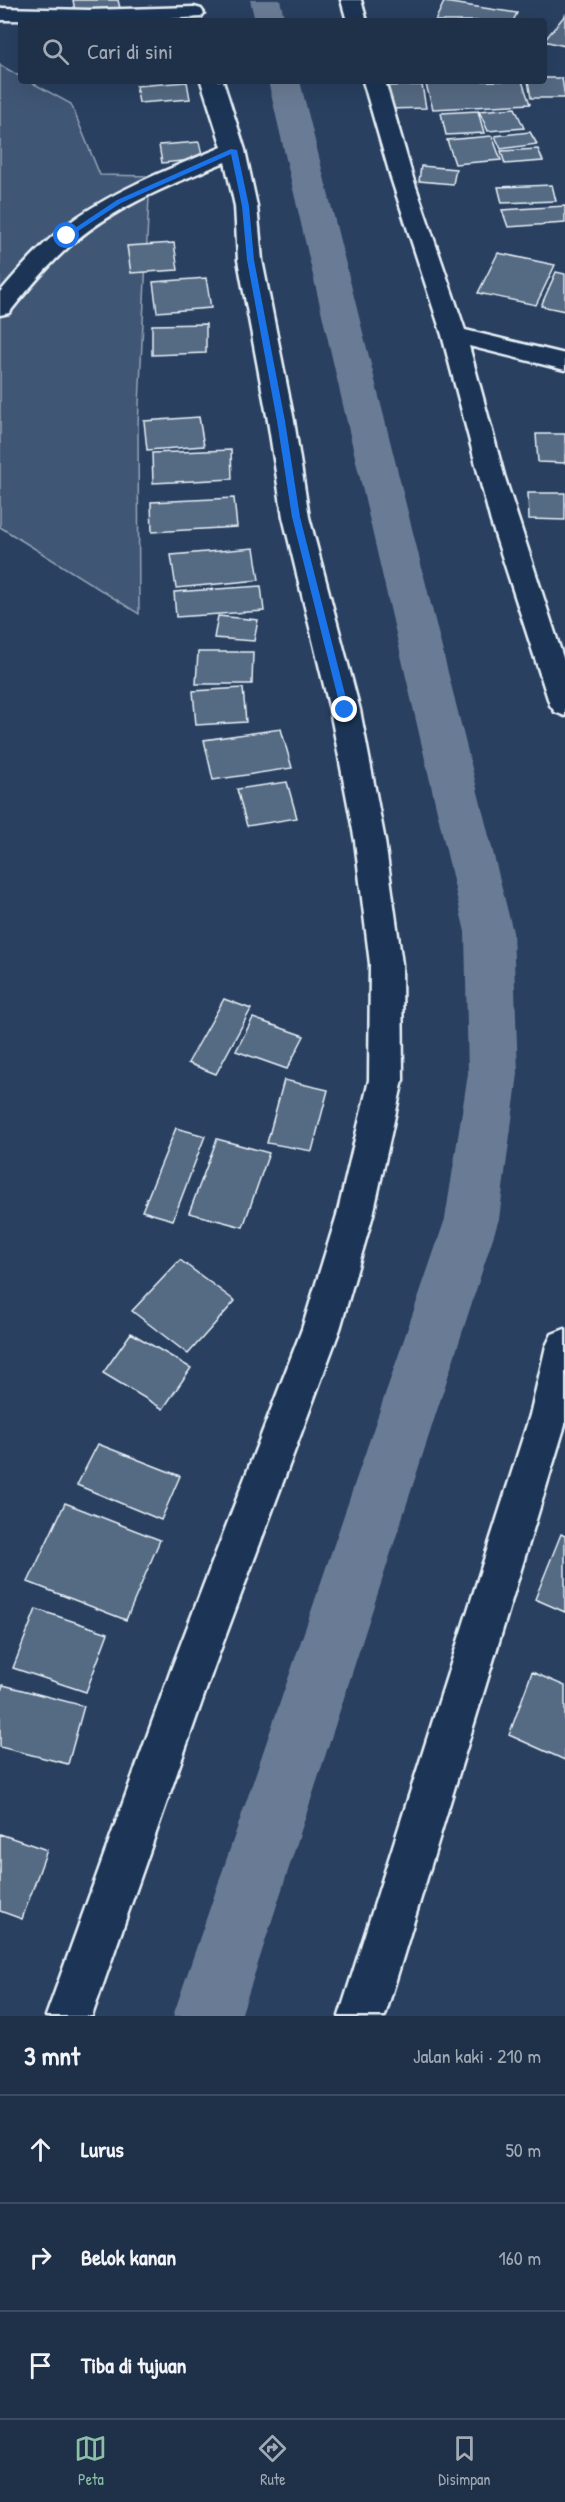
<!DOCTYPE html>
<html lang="id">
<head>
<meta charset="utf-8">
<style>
	:root { --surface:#1f3049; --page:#273850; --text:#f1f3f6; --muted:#a1a9b4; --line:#3c4b61; --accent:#8abfa5 }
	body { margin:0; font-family:"Patrick Hand",sans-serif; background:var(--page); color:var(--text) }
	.stop { position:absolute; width:18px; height:18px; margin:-14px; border:4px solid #1a73e8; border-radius:50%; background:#fff }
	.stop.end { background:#1a73e8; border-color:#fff; box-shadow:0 2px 6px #0008 }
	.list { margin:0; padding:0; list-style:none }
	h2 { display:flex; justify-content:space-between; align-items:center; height:78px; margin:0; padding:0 24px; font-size:26px }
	h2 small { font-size:20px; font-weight:400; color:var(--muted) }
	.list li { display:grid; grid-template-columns:39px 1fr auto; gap:18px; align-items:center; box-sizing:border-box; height:108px; padding:0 24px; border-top:2px solid var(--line) }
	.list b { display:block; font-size:22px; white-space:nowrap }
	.list em { font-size:20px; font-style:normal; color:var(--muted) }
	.icon { flex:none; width:33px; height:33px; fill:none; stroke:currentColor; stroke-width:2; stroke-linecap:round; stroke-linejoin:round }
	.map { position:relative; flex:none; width:565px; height:2016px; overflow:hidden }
	.search { position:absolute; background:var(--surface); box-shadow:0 6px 24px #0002; left:18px; right:18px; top:18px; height:66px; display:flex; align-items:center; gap:15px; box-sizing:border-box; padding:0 21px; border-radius:6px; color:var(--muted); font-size:22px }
	.sheet { height:402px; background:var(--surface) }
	nav { display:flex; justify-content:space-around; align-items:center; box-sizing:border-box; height:84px; border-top:2px solid var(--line); background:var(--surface); font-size:16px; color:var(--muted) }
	nav a { display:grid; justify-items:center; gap:3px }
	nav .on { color:var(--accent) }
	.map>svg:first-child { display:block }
	.green { fill:#415774; stroke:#94a4b6; stroke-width:1.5 }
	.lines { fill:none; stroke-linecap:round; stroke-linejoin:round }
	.canal { fill:#6b7c95; fill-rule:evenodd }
	.building { fill:#556a83; stroke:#e8f1f8; stroke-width:1.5 }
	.minor-casing { stroke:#e8f1f8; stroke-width:5 }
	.minor { fill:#1d3557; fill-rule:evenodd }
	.route { fill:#1a73e8 }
</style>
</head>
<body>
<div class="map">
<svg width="565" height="2016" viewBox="0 0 565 2016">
	<rect width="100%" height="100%" fill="#294061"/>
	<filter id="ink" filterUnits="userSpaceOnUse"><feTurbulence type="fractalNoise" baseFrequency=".0167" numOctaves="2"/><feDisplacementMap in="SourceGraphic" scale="12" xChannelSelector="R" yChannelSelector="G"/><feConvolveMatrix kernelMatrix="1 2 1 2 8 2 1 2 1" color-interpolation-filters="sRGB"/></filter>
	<g filter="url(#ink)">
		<path class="green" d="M 0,65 L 21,77 L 21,81 L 29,81 L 71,104 L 100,175 L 150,176 L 138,426 L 139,614 L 0,527 Z"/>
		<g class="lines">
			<path class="canal" d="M 250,0 L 280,0 L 285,21 L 255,21 Z
				M 268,81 L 300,81 L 513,932 L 518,1074 L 499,1219 L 241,2016 L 173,2016 L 445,1219 L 468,1074 L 465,932 Z"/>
		</g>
		<path class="building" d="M 73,0 L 118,0 L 120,8 L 75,11 Z
			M 444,2 L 517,13 L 513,21 L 435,21 Z
			M 565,15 L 565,46 L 544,41 Z
			M 544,78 L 562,78 L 565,98 L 531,98 L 528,81 L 544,81 Z
			M 425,81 L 522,81 L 530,104 L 433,109 Z
			M 187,82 L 190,99 L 139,103 L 136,86 Z
			M 422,85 L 426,108 L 388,109 L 384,86 Z
			M 515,108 L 524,128 L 488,131 L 479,111 Z
			M 478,111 L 484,133 L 446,135 L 441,113 Z
			M 530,132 L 537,144 L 501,149 L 495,136 Z
			M 492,136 L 501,160 L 455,164 L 447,140 Z
			M 199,142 L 203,159 L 162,163 L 159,145 Z
			M 538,149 L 543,161 L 505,164 L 501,151 Z
			M 421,166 L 456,169 L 453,184 L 419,181 Z
			M 552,185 L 556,201 L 502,203 L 498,187 Z
			M 565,206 L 565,223 L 508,227 L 502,210 Z
			M 174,243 L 178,270 L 131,273 L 127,246 Z
			M 498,253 L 555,265 L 536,305 L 478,293 Z
			M 556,272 L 565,274 L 565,311 L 541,306 Z
			M 206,278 L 211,308 L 157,312 L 153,282 Z
			M 206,324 L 206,353 L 152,355 L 152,325 Z
			M 199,417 L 204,446 L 147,450 L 144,421 Z
			M 536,434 L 565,434 L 565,463 L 538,462 Z
			M 231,450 L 232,479 L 153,483 L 152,453 Z
			M 528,493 L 565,493 L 565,520 L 529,519 Z
			M 234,498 L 237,527 L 152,532 L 151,502 Z
			M 254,548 L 259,580 L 176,588 L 171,555 Z
			M 261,586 L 264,611 L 176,617 L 174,592 Z
			M 218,616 L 258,620 L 254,641 L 214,638 Z
			M 198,652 L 253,652 L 252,684 L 196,684 Z
			M 243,688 L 246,722 L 196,725 L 193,691 Z
			M 281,729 L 292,768 L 213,780 L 204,740 Z
			M 287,782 L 297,818 L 247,826 L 237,789 Z
			M 224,999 L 251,1009 L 216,1074 L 188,1063 Z
			M 253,1018 L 304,1036 L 287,1069 L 236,1051 Z
			M 284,1080 L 328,1090 L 312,1151 L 267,1143 Z
			M 176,1128 L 205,1136 L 173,1220 L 142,1211 Z
			M 217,1139 L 269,1153 L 243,1227 L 189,1213 Z
			M 180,1260 L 235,1301 L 188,1354 L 132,1311 Z
			M 131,1333 L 191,1368 L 163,1409 L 103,1373 Z
			M 98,1444 L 180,1476 L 161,1520 L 77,1485 Z
			M 65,1503 L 160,1540 L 126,1620 L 28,1582 Z
			M 561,1534 L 565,1536 L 565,1612 L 535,1599 Z
			M 36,1609 L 108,1633 L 86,1692 L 13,1668 Z
			M 532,1672 L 565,1686 L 565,1760 L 509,1735 Z
			M 3,1685 L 84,1706 L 68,1764 L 0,1747 L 0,1694 Z
			M 0,1834 L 47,1850 L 22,1919 L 0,1911 Z"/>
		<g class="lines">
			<g class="minor-casing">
				<path id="minor" d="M 341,0 L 361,0 L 367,21 L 347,21 Z
					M 194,7 L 201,9 L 204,13 L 201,17 L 129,21 L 0,20 L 0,8 L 90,10 Z
					M 201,81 L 223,81 L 245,150 L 257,206 L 262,260 L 294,421 L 309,517 L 360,710 L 385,841 L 402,964 L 403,1080 L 373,1215 L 340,1329 L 214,1667 L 92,2016 L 46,2016 L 172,1667 L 302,1329 L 337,1215 L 369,1080 L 370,964 L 355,841 L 330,710 L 283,517 L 268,421 L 238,260 L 235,206 L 225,162 C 173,184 118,205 74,242 C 50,263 29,288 9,313 L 0,315 L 0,292 C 23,265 47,238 76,218 C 121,187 172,168 222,147 Z
					M 363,81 L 385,81 L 413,178 L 465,330 L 565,354 L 565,370 L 469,346 L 504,475 L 565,664 L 565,716 L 555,712 L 550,705 L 491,522 L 442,335 L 391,178 Z
					M 565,1329 L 565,1425 L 385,2016 L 339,2016 L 530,1415 L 546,1346 L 552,1334 Z"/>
			</g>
			<use href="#minor" class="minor"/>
		</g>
	</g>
	<path class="route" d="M 231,149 L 237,150 L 249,206 L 254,260 L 285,421 L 300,517 L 349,710 L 345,713 L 341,710 L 292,517 L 277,421 L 247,260 L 242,206 L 231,154 L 121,203 L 69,237 L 63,236 L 117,200 Z"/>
</svg>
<div class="stop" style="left:67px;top:236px"></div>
<div class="stop end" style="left:345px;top:710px"></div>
<div class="search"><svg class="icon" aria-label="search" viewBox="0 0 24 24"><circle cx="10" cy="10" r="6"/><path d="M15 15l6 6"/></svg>Cari di sini</div>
</div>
<section class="sheet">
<h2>3 mnt<small>Jalan kaki · 210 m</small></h2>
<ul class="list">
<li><svg class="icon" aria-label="ahead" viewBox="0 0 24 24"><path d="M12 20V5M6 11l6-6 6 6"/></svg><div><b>Lurus</b></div><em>50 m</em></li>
<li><svg class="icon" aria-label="right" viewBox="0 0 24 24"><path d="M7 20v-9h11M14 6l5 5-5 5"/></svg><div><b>Belok kanan</b></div><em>160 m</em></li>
<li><svg class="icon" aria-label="arrive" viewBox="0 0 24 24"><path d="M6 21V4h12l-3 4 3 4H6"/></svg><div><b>Tiba di tujuan</b></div></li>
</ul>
</section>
<nav>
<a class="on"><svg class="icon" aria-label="map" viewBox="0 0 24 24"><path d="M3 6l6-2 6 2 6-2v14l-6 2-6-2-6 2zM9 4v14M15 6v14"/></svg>Peta</a>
<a><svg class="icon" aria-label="directions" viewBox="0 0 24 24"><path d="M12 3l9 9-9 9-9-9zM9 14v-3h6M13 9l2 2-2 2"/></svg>Rute</a>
<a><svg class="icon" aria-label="saved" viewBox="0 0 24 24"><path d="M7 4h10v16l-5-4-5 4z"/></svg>Disimpan</a>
</nav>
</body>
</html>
